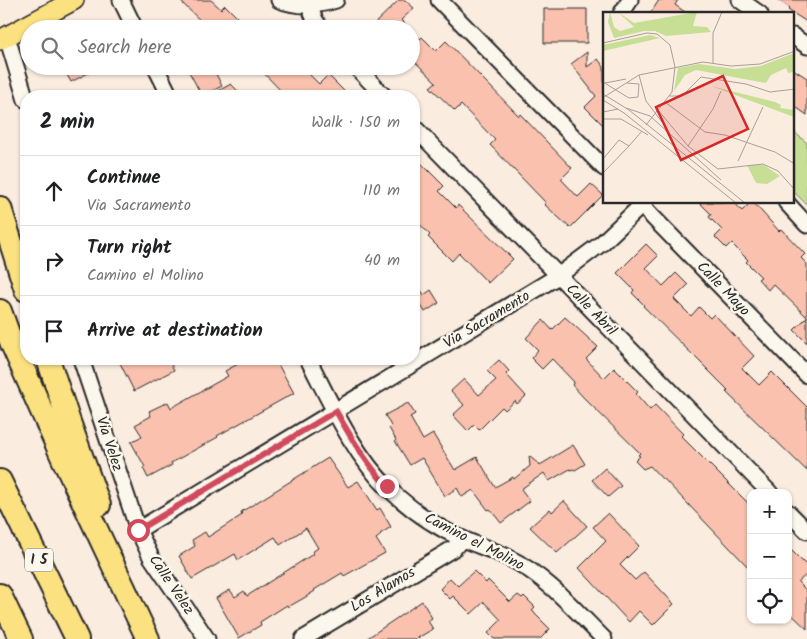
<!DOCTYPE html>
<html lang="en">
<head>
<meta charset="utf-8">
<style>
	:root { --surface:#fff; --page:#f6f6f6; --text:#202124; --muted:#757577; --line:#e0e0e0 }
	body { margin:0; font-family:Kalam,sans-serif; background:var(--page); color:var(--text) }
	.controls { position:absolute; right:15px; bottom:15px; display:grid; overflow:hidden; border-radius:10px; box-shadow:0 1px 4px #0004 }
	.controls button { width:45px; height:45px; display:grid; place-items:center; padding:0; border:0; border-bottom:1px solid var(--line); background:var(--surface); color:var(--text); font:25px sans-serif }
	.stop { position:absolute; width:15px; height:15px; margin:-11px; border:4px solid #d1495b; border-radius:50%; background:#fff }
	.stop.end { background:#d1495b; border-color:#fff; box-shadow:0 1px 5px #0008 }
	.list { margin:0; padding:0; list-style:none }
	h2 { display:flex; justify-content:space-between; align-items:center; height:65px; margin:0; padding:0 20px; font-size:21px }
	h2 small { font-size:16px; font-weight:400; color:var(--muted) }
	.list li { display:grid; grid-template-columns:32px 1fr auto; gap:15px; align-items:center; box-sizing:border-box; height:70px; padding:0 20px; border-top:1px solid var(--line) }
	.list b { display:block; font-size:19px; white-space:nowrap }
	.list p { margin:0; font-size:16px; white-space:nowrap; color:var(--muted) }
	.list em { font-size:16px; font-style:normal; color:var(--muted) }
	.icon { flex:none; width:28px; height:28px; fill:none; stroke:currentColor; stroke-width:2; stroke-linecap:round; stroke-linejoin:round }
	.map { position:relative; flex:none; width:807px; height:639px; overflow:hidden }
	.search { position:absolute; background:var(--surface); box-shadow:0 1px 4px #0004; left:20px; top:20px; width:400px; height:55px; display:flex; align-items:center; gap:12px; box-sizing:border-box; padding:0 18px; border-radius:28px; color:var(--muted); font-size:19px }
	.panel { position:absolute; background:var(--surface); box-shadow:0 1px 4px #0004; left:20px; top:90px; width:400px; height:275px; border-radius:20px }
	.map>svg:first-child { display:block }
	.green { fill:#c6df95; stroke:#788560 }
	.building { fill:#f9c1ae; stroke:#2b2b2b }
	.lines { fill:none; stroke-linecap:round; stroke-linejoin:round }
	.minor-casing { stroke:#2b2b2b; stroke-width:19 }
	.major-casing { stroke:#2b2b2b; stroke-width:22 }
	.highway-casing { stroke:#2b2b2b; stroke-width:26 }
	.minor { stroke:#fbf7ec; stroke-width:15 }
	.major { stroke:#fbe180; stroke-width:19 }
	.highway { stroke:#fbe180; stroke-width:22 }
	.route { stroke:#d1495b; stroke-width:6 }
	.labels { text-anchor:middle; dominant-baseline:central; stroke-width:5; stroke-linejoin:round; paint-order:stroke }
	.shield { fill:#fbf7ec; stroke:#696865; stroke-width:1 }
	.shield-label { font-size:14px; font-weight:bold; fill:#2b2b2b }
	.street-label { font-size:15px; fill:#2b2b2b; stroke:#fbf7ec }
	.inset-road { fill:none; stroke:#a89f98; stroke-width:1 }
	.view { fill:#d62828; fill-opacity:0.15; stroke:#d62828; stroke-width:2.5 }
	.inset-edge { fill:none; stroke:#2b2b2b; stroke-width:2.5 }
</style>
</head>
<body>
<div class="map">
<svg width="807" height="639" viewBox="0 0 807 639">
	<rect width="100%" height="100%" fill="#fbece0"/>
	<filter id="ink" filterUnits="userSpaceOnUse"><feTurbulence type="fractalNoise" baseFrequency=".02" numOctaves="2"/><feDisplacementMap in="SourceGraphic" scale="10" xChannelSelector="R" yChannelSelector="G"/><feConvolveMatrix kernelMatrix="1 2 1 2 8 2 1 2 1" color-interpolation-filters="sRGB"/></filter>
	<g filter="url(#ink)">
		<path class="green" d="M 793,131 L 807,143 L 807,205 L 793,191 Z"/>
		<path class="building" d="M 179,0 L 211,0 L 221,9 L 225,5 L 249,29 L 218,29 L 212,23 L 207,27 Z
			M 399,0 L 405,0 L 414,8 L 401,20 L 410,29 L 369,29 Z
			M 659,0 L 678,0 L 675,5 L 688,14 L 650,14 Z
			M 778,0 L 807,0 L 807,22 L 788,10 L 790,8 Z
			M 544,9 L 587,9 L 587,43 L 544,43 Z
			M 411,31 L 420,39 L 422,37 L 436,51 L 446,41 L 519,116 L 520,114 L 572,168 L 561,179 L 578,197 L 591,184 L 603,195 L 570,228 L 544,204 L 546,203 L 490,145 L 495,140 L 461,105 L 455,111 L 430,87 L 436,82 L 411,58 Z
			M 587,52 L 587,67 L 598,59 L 604,67 L 604,126 L 585,107 L 596,96 L 571,64 Z
			M 62,66 L 102,66 L 71,82 Z
			M 186,66 L 212,66 L 222,86 L 202,96 Z
			M 257,66 L 283,66 L 288,71 L 293,66 L 301,66 L 319,84 L 328,75 L 349,96 L 289,96 L 285,91 L 283,93 Z
			M 793,69 L 807,78 L 807,115 L 793,105 Z
			M 231,84 L 243,96 L 209,96 Z
			M 414,156 L 444,186 L 439,191 L 456,208 L 458,205 L 513,259 L 488,283 L 459,253 L 452,261 L 428,237 L 430,235 L 414,218 Z
			M 699,202 L 734,202 L 742,211 L 751,202 L 753,202 L 779,231 L 781,229 L 805,254 L 801,258 L 807,264 L 807,343 L 794,330 L 807,317 L 773,284 L 768,290 L 758,279 L 761,277 L 746,262 L 748,260 L 731,243 L 726,248 L 715,237 L 722,230 L 709,217 L 711,214 Z
			M 646,244 L 658,256 L 646,268 L 663,286 L 676,273 L 688,285 L 674,299 L 691,316 L 699,307 L 710,318 L 714,314 L 754,356 L 742,368 L 759,385 L 772,372 L 807,407 L 807,471 L 726,392 L 728,390 L 696,358 L 643,306 L 644,305 L 632,293 L 634,290 L 617,273 Z
			M 414,279 L 424,295 L 431,290 L 439,303 L 425,312 L 420,304 L 414,308 Z
			M 565,317 L 598,347 L 586,359 L 604,378 L 614,368 L 638,392 L 636,394 L 650,410 L 655,405 L 683,434 L 681,436 L 751,506 L 751,570 L 664,479 L 663,480 L 650,466 L 643,469 L 635,461 L 640,456 L 638,455 L 640,453 L 584,398 L 572,385 L 574,382 L 552,359 L 542,369 L 531,358 L 538,350 L 526,338 L 543,320 L 552,330 Z
			M 118,359 L 168,359 L 174,370 L 134,391 Z
			M 247,359 L 275,359 L 294,393 L 217,436 L 218,437 L 171,463 L 172,465 L 148,478 L 143,468 L 145,467 L 131,442 L 142,436 L 135,425 L 151,416 L 149,411 L 168,402 L 171,408 L 228,376 L 225,371 Z
			M 499,360 L 509,371 L 506,374 L 526,396 L 517,404 L 515,401 L 505,410 L 502,407 L 479,430 L 474,425 L 468,431 L 453,415 L 464,405 L 451,391 L 464,379 L 479,395 L 496,380 L 487,371 Z
			M 408,403 L 415,414 L 410,417 L 423,440 L 433,434 L 455,470 L 477,457 L 495,487 L 513,477 L 514,479 L 530,466 L 529,456 L 540,465 L 573,445 L 585,464 L 575,470 L 573,469 L 571,470 L 570,469 L 549,481 L 544,473 L 521,489 L 530,501 L 501,523 L 490,509 L 488,510 L 473,490 L 462,497 L 457,488 L 445,496 L 422,458 L 410,465 L 395,441 L 396,440 L 389,428 L 391,426 L 385,415 Z
			M 328,458 L 348,487 L 358,481 L 377,510 L 380,508 L 391,527 L 380,534 L 381,535 L 376,539 L 385,553 L 344,576 L 342,573 L 314,590 L 315,591 L 304,598 L 288,607 L 287,605 L 260,622 L 261,625 L 239,638 L 216,598 L 230,590 L 235,597 L 244,591 L 247,596 L 313,554 L 312,552 L 318,548 L 306,528 L 280,545 L 275,537 L 238,560 L 235,554 L 192,579 L 179,556 L 195,546 L 192,540 L 205,532 L 208,537 L 242,515 L 241,512 Z
			M 605,468 L 621,486 L 608,497 L 592,480 Z
			M 564,501 L 587,526 L 557,553 L 530,527 L 550,509 L 552,512 Z
			M 608,513 L 639,546 L 620,565 L 635,580 L 644,572 L 674,604 L 653,625 L 639,611 L 629,622 L 579,568 L 606,541 L 593,527 Z
			M 788,547 L 807,566 L 807,574 L 798,582 L 807,591 L 807,629 L 788,611 Z
			M 474,571 L 486,583 L 488,580 L 510,602 L 518,595 L 522,598 L 524,596 L 535,607 L 532,610 L 535,614 L 550,629 L 540,639 L 494,639 L 488,633 L 501,620 L 484,602 L 471,614 L 453,596 L 450,599 L 440,589 L 450,578 L 458,586 Z
			M 422,601 L 432,618 L 428,621 L 433,629 L 416,639 L 366,639 Z"/>
		<g class="lines">
			<g class="minor-casing">
				<path id="minor" d="M 121,0 L 135,29
					M 279,0 C 297,7 317,6 336,0
					M 439,0 L 604,168
					M 740,0 L 760,14
					M 309,6 L 315,20 L 321,29
					M 621,14 L 630,0
					M 793,36 L 807,46
					M 7,37 L 26,100
					M 155,66 L 170,96
					M 355,66 L 384,96
					M 414,127 L 770,493
					M 638,202 L 807,375
					M 786,202 L 807,225
					M 81,359 L 138,530 L 151,557 L 207,639
					M 308,359 C 330,401 353,454 388,488 C 410,509 435,527 463,539 C 478,546 494,550 509,558 C 546,576 575,610 604,639
					M 788,512 L 807,531
					M 138,530 L 558,276 L 602,243 L 645,202
					M 303,639 L 454,548 L 462,539"/>
			</g>
			<g class="major-casing">
				<path id="major" d="M 0,40 L 74,0"/>
			</g>
			<g class="highway-casing">
				<path id="highway" d="M 0,208 L 26,290
					M 0,311 L 12,344 L 65,463 L 148,639
					M 48,359 L 69,422 L 99,505
					M 0,481 L 77,639
					M 0,595 L 21,639"/>
			</g>
			<use href="#minor" class="minor"/>
			<use href="#major" class="major"/>
			<use href="#highway" class="highway"/>
		</g>
	</g>
	<g class="lines" filter="url(#ink)">
		<path class="route" d="M 138,530 L 336,411 C 351,438 366,463 387,486"/>
	</g>
	<g class="labels">
		<rect class="shield" x="25" y="548.5" width="28" height="23" rx="4"/>
		<g class="shield-label">
			<text x="39" y="560">I 5</text>
		</g>
		<g class="street-label">
			<text transform="translate(723 289) rotate(46)">Calle Mayo</text>
			<text transform="translate(591 310) rotate(46)">Calle Abril</text>
			<text transform="translate(487 320) rotate(-31)">Via Sacramento</text>
			<text transform="translate(109 444) rotate(72)">Via Velez</text>
			<text transform="translate(474 542) rotate(27)">Camino el Molino</text>
			<text transform="translate(171 585) rotate(56)">Calle Velez</text>
			<text transform="translate(383 590) rotate(-31)">Los Alamos</text>
		</g>
	</g>
	<g transform="translate(603 12)">
		<rect width="191" height="191" fill="#fbece0"/>
		<path d="M 7,0 L 11,15 L 17,19 L 31,15 L 15,0 L 31,11 L 94,0 L 90,14 L 104,15 L 108,20 L 63,24 L 52,19 L 41,19 L 11,26 L 5,10 ZM 47,23 L 57,26 L 0,39 L 0,33 ZM 191,41 L 191,60 L 185,61 L 183,56 L 168,63 L 163,71 L 93,58 L 82,63 L 71,79 L 75,56 L 96,52 L 132,57 L 158,54 ZM 108,74 L 172,90 L 178,93 L 177,96 L 191,98 L 191,105 ZM 144,153 L 161,153 L 177,164 L 164,172 L 153,171 Z" fill="#c6df95"/>
		<path class="inset-road" d="M 0,31 L 44,21 L 54,22 L 67,33 L 72,55M 110,51 L 110,21 L 119,0M 36,63 L 100,50 L 128,54 L 157,52 L 192,39M 0,70 L 26,86 L 35,85 L 36,72 L 24,71M 2,71 L 23,67M 0,82 L 26,98 L 142,191M 66,84 L 79,84 L 98,65 L 143,72 L 167,80 L 192,77M 1,85 L 36,63 L 43,89 L 59,110M 0,88 L 21,101 L 133,191M 62,90 L 102,120 L 122,123 L 172,140 L 192,152M 23,96 L 47,104 L 118,168M 55,98 L 85,134 L 115,157 L 160,152 L 175,159 L 192,178M 0,100 L 15,97M 0,107 L 18,107 L 45,123M 43,113 L 69,80 L 72,55M 85,134 L 110,97 L 118,79M 0,147 L 16,128 L 26,134 L 39,119M 135,149 L 160,95M 0,161 L 26,134"/>
		<path class="view" d="M 120,64 L 145,117 L 78,148 L 53,95 Z"/>
		<rect width="191" height="191" class="inset-edge"/>
	</g>
</svg>
<div class="controls">
<button>+</button>
<button>−</button>
<button><svg class="icon" aria-label="locate" viewBox="0 0 24 24"><circle cx="12" cy="12" r="6"/><path d="M12 2v4M12 18v4M2 12h4M18 12h4"/></svg></button>
</div>
<div class="stop" style="left:138px;top:530px"></div>
<div class="stop end" style="left:387px;top:486px"></div>
<div class="search"><svg class="icon" aria-label="search" viewBox="0 0 24 24"><circle cx="10" cy="10" r="6"/><path d="M15 15l6 6"/></svg>Search here</div>
<section class="panel">
<h2>2 min<small>Walk · 150 m</small></h2>
<ul class="list">
<li><svg class="icon" aria-label="ahead" viewBox="0 0 24 24"><path d="M12 20V5M6 11l6-6 6 6"/></svg><div><b>Continue</b><p>Via Sacramento</p></div><em>110 m</em></li>
<li><svg class="icon" aria-label="right" viewBox="0 0 24 24"><path d="M7 20v-9h11M14 6l5 5-5 5"/></svg><div><b>Turn right</b><p>Camino el Molino</p></div><em>40 m</em></li>
<li><svg class="icon" aria-label="arrive" viewBox="0 0 24 24"><path d="M6 21V4h12l-3 4 3 4H6"/></svg><div><b>Arrive at destination</b></div></li>
</ul>
</section>
</div>
</body>
</html>
